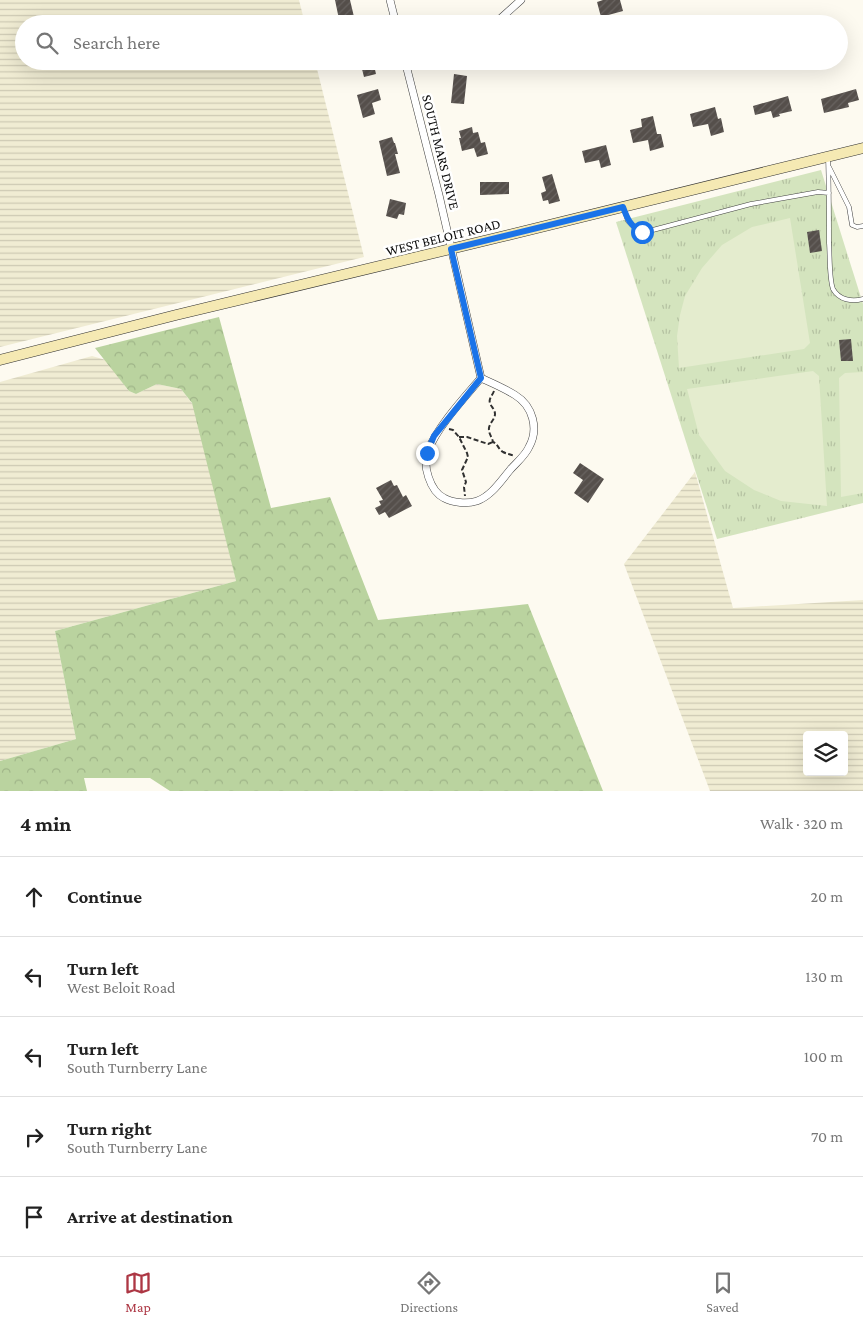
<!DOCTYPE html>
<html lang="en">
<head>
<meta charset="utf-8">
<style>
	:root { --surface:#fff; --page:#f2f2f2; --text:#222; --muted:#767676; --line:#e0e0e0; --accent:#ad3744 }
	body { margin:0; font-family:"Crimson Pro",serif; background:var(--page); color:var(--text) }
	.controls { position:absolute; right:15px; bottom:15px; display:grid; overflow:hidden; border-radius:5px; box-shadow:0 5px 20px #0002 }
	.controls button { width:45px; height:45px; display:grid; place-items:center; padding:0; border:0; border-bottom:1px solid var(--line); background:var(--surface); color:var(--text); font:25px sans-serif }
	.stop { position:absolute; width:15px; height:15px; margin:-11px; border:4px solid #1a73e8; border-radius:50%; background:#fff }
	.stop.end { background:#1a73e8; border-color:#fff; box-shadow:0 1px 5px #0008 }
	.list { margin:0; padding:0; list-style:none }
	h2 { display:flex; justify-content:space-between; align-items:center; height:65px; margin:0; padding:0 20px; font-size:21px }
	h2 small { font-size:16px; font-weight:400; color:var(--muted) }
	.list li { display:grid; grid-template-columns:32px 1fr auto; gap:15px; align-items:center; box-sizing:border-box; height:80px; padding:0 20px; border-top:1px solid var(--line) }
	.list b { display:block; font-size:19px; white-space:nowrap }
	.list p { margin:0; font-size:16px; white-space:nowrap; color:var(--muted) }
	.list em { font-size:16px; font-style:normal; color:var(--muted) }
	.icon { flex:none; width:28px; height:28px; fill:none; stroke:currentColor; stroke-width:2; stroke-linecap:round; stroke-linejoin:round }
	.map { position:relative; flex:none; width:863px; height:791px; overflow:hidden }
	.search { position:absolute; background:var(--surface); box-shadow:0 5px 20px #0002; left:15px; right:15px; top:15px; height:55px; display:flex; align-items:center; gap:12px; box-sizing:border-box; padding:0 18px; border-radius:28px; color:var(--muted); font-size:19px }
	.sheet { height:465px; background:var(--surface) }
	nav { display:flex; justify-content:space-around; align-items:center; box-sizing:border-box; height:70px; border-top:1px solid var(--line); background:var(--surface); font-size:14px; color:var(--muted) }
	nav a { display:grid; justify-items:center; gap:2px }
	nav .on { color:var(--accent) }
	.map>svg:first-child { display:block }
	.farmland { fill:url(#farmland-rules); fill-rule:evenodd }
	.forest { fill:url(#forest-crowns) }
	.park { fill:url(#park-tufts) }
	.pitch { fill:#e4ecce }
	.building { fill:url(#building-hatch) }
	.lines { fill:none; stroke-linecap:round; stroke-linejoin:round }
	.service-casing { stroke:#414141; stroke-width:5 }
	.minor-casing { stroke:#414141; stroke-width:8 }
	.secondary-casing { stroke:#303030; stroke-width:11 }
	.path { stroke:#303030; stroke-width:2; stroke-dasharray:5 2.5; stroke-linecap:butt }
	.service { stroke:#fff; stroke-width:4 }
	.minor { stroke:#fff; stroke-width:7 }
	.secondary { stroke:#f5e9b3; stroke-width:10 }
	.route { stroke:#1a73e8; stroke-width:6 }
	.labels { text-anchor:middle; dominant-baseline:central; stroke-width:5; stroke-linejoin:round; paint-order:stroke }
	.street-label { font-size:14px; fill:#0e0e0e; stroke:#fff }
</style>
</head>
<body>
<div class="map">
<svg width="863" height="791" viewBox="0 0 863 791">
	<defs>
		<pattern id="farmland-rules" width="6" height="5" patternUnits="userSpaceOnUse" patternTransform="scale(1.25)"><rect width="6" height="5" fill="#f0ecd3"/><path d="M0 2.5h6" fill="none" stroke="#cdc9b4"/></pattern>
		<pattern id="forest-crowns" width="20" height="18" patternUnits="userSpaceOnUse" patternTransform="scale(1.25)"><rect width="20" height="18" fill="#bad39f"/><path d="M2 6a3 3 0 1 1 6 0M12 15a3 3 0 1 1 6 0" fill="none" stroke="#9fb488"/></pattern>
		<pattern id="park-tufts" width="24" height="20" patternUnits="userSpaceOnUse" patternTransform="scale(1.25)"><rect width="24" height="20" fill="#d4e4be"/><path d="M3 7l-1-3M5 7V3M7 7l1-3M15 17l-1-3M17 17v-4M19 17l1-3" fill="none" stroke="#b5c2a2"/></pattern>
		<pattern id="building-hatch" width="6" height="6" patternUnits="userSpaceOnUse" patternTransform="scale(1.25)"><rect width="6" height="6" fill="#554f4b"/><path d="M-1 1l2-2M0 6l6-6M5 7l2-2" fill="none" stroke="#696461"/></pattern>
	</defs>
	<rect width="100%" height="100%" fill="#fdfaf0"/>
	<path class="farmland" d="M 0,0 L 299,0 L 305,24 L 24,24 L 24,61 L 315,61 L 364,257 L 0,347 Z
		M 92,356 L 106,360 L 129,391 L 136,394 L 157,384 L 181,389 L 194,406 L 236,581 L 55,631 L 76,739 L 0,761 L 0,382 Z
		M 695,472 L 733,608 L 863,600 L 863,791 L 710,791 L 624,564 ZM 807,735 L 844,735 L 844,772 L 807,772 Z"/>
	<path class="forest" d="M 219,317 L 271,508 L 330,497 L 378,620 L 528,604 L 603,791 L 170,791 L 150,778 L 84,778 L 87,791 L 0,791 L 0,761 L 76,739 L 55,631 L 236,581 L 192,403 L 181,389 L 157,384 L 136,394 L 129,391 L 95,348 Z"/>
	<path class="park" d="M 821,170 L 863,304 L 863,503 L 717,539 L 616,222 Z"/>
	<path class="pitch" d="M 790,218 L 810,343 L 804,349 L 679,368 L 677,336 L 680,315 L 685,296 L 702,268 L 722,245 L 752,227 Z
		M 813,371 L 819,376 L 827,506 L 781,501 L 754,490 L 725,471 L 699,435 L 687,389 Z
		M 863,372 L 863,493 L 841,497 L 839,378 L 845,373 Z"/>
	<path class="building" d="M 335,0 L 350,0 L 355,21 L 340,24 Z
		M 603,0 L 620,0 L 623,11 L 601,17 L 597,2 Z
		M 360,61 L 373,61 L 376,74 L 364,77 Z
		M 454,74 L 467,76 L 464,104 L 451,103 Z
		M 378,89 L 381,100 L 372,103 L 375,114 L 363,118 L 357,95 Z
		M 856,89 L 859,100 L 848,103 L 849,107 L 824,113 L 821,99 Z
		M 788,96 L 792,111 L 779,114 L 780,116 L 773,118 L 771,111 L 755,115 L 753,106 Z
		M 715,107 L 718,119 L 721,118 L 724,132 L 711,136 L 708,124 L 693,127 L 690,114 Z
		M 653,116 L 657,134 L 661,134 L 664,147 L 650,151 L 648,140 L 633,143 L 630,130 L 642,127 L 641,119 Z
		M 472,127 L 473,133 L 478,132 L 481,143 L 485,142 L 488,154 L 477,157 L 474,148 L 462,151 L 459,138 L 461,138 L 459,131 Z
		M 392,137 L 394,143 L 395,143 L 398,154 L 395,154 L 400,173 L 387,176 L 379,141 Z
		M 606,145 L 611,165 L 601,168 L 599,160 L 585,163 L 582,151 Z
		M 552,174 L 560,201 L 549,204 L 548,200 L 543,201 L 541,193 L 546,191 L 542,177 Z
		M 480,182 L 509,182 L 509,194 L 480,195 Z
		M 390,199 L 406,203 L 404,215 L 399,214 L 397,219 L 386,216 Z
		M 819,230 L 822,251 L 810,253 L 807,232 Z
		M 851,339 L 853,361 L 841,361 L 839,340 Z
		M 580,463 L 604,479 L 588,503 L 574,493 L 583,480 L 573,473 Z
		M 391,480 L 394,486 L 397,485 L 403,497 L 406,495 L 412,506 L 389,518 L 385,512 L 379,515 L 375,508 L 381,505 L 379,501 L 383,500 L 376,488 Z"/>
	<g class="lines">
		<g class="service-casing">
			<path id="service" d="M 828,158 C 829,186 829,215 829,243 C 830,255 829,278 833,289 C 839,300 852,302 863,299
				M 829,167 L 849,207 L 852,225 L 857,227 L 863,226
				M 624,209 L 628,221 L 635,228 L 641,232 L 649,231 L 751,204 L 818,192 L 829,193"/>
		</g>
		<g class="minor-casing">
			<path id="minor" d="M 390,0 L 396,24
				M 492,24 L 501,18 L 521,0
				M 405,61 L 439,195 L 481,378
				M 481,378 C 492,383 504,388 515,395 C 533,406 539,429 529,447 C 525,456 516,463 510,470 C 500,482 491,496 477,501 C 467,504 453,503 444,498 C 430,491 422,465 428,451 C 437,427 464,398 481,378 Z"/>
		</g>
		<g class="secondary-casing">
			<path id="secondary" d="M 0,360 L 176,315 L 496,238 L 863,148"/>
		</g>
		<path class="path" d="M 494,391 C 493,394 491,396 490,399 C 488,405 495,408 495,414 C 495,420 488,424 489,430 C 489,434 492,437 493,442 C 498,444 498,449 503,452 C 507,454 510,454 514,456
			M 449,429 L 453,430 L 459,437 L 467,453 L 468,457 L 462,470 L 466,482 L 464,487 L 465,496
			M 459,437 L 467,437 L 488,444 L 493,442"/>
		<use href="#service" class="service"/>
		<use href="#minor" class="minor"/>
		<use href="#secondary" class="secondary"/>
	</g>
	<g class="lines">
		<path class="route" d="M 427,453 L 434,436 L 481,378 L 451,249 L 623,207 C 627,218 630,226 642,232"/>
	</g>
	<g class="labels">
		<g class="street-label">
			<text transform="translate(441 152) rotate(76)">SOUTH MARS DRIVE</text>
			<text transform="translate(443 237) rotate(-14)">WEST BELOIT ROAD</text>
		</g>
	</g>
</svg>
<div class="controls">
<button><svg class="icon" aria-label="layers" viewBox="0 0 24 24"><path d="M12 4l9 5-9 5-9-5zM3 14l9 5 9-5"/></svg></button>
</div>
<div class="stop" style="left:642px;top:232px"></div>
<div class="stop end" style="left:427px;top:453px"></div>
<div class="search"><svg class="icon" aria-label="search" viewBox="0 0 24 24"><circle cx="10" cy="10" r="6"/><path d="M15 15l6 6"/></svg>Search here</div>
</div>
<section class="sheet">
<h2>4 min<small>Walk · 320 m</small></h2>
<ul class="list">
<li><svg class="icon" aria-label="ahead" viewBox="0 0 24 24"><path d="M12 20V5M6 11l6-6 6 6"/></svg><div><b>Continue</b></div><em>20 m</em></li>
<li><svg class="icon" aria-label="left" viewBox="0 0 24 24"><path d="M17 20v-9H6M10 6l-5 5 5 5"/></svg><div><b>Turn left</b><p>West Beloit Road</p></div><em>130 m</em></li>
<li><svg class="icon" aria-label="left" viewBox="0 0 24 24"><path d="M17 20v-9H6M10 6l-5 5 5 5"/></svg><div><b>Turn left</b><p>South Turnberry Lane</p></div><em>100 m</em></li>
<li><svg class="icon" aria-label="right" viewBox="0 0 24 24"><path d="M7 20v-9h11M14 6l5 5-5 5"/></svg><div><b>Turn right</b><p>South Turnberry Lane</p></div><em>70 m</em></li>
<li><svg class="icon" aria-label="arrive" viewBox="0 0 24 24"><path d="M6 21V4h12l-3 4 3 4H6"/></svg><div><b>Arrive at destination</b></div></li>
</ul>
</section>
<nav>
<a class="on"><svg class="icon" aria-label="map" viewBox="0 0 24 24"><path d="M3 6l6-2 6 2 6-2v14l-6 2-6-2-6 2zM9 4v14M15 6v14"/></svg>Map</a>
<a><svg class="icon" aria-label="directions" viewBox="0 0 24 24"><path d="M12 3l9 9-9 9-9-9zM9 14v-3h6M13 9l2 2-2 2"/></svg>Directions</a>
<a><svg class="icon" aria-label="saved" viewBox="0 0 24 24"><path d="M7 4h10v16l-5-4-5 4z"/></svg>Saved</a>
</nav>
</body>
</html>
